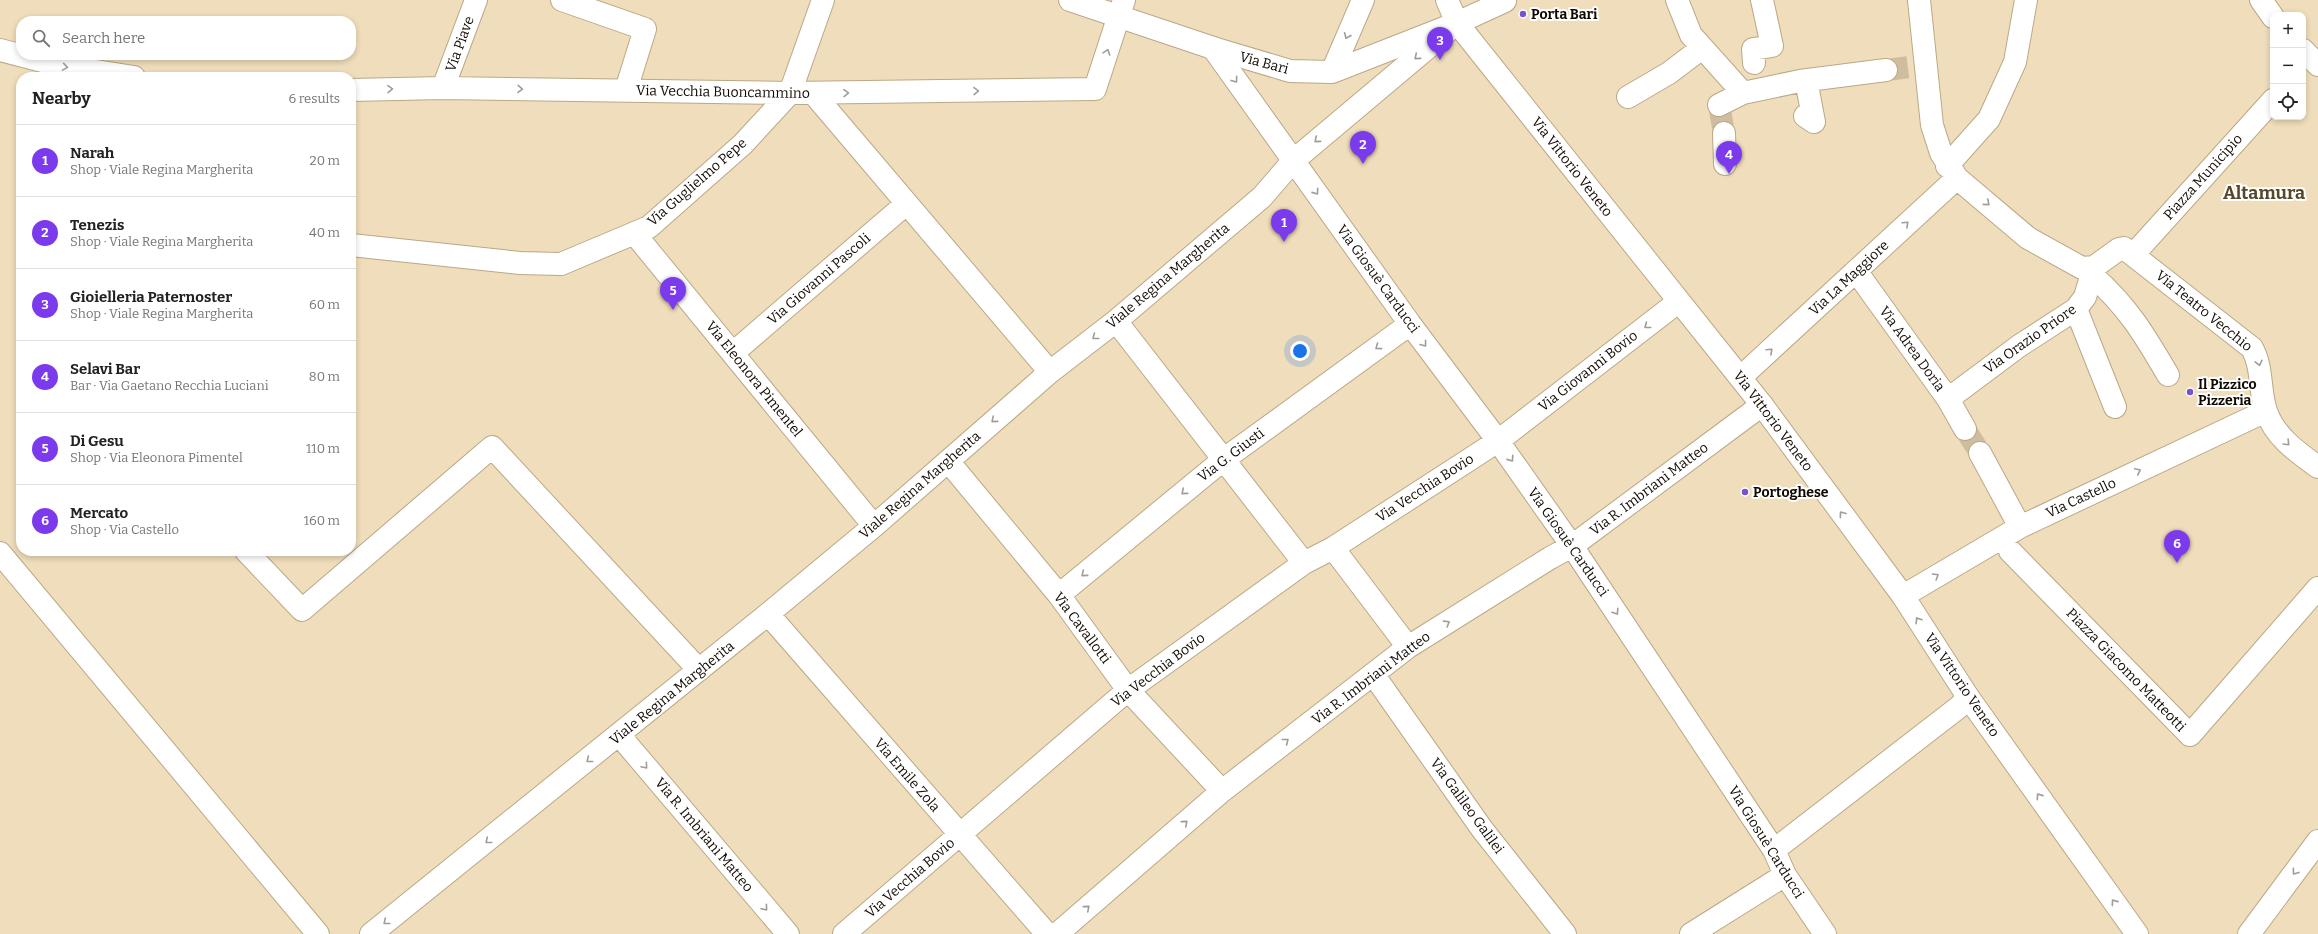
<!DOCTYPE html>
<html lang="en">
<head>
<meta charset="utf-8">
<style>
	:root { --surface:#fff; --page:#f2f2f2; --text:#222; --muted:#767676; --line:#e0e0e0; --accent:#7c3aed }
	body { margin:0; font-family:Bitter,serif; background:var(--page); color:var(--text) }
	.controls { position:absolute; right:12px; top:12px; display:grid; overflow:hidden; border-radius:8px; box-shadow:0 2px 6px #0003 }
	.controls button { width:36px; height:36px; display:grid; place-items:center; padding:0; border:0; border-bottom:1px solid var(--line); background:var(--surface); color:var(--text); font:20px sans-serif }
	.you { position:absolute; left:1300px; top:351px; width:14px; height:14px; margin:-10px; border:3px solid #fff; border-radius:50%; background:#1a73e8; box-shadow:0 0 0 6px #1a73e833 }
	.badge { display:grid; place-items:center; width:26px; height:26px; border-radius:50%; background:var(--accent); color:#fff; font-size:13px; font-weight:700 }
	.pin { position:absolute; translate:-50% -33px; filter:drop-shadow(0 1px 2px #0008) }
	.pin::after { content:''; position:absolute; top:21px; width:14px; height:12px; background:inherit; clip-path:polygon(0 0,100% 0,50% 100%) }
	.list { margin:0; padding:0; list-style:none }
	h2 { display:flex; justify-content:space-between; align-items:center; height:52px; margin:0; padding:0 16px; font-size:17px }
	h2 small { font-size:13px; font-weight:400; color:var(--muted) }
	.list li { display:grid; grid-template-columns:26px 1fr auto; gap:12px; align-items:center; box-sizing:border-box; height:72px; padding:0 16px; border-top:1px solid var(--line) }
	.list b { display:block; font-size:15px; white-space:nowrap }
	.list p { margin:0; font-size:13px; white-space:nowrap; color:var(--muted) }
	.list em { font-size:13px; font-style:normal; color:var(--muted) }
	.icon { flex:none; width:22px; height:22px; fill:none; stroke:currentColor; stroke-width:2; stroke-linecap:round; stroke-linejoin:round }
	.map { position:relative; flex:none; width:2318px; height:934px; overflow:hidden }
	.search { position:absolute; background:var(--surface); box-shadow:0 2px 6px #0003; left:16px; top:16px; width:340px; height:44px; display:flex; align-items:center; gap:10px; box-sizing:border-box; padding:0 14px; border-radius:16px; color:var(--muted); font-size:15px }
	.panel { position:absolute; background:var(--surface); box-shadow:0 2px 6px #0003; left:16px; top:72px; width:340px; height:484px; border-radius:16px }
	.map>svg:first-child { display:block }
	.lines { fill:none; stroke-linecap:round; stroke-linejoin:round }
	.street-tunnel { stroke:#cebd9f; stroke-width:22; stroke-dasharray:22 11; stroke-linecap:butt }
	.street-casing { stroke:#baa887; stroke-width:24 }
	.secondary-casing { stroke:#baa887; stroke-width:24 }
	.street { stroke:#fff; stroke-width:22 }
	.secondary { stroke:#fff; stroke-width:22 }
	.oneway { stroke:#9f9d9a }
	.poi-dot { fill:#7753cd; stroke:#fff; stroke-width:1.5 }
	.labels { text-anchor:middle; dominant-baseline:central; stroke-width:4; stroke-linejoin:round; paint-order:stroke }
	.poi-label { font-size:14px; font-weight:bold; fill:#100a02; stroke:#fff; text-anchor:start }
	.street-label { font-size:14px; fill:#100a02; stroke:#fff }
	.district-label { font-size:18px; font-weight:bold; fill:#564729; stroke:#fff }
</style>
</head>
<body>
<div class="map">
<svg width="2318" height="934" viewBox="0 0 2318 934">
	<rect width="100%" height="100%" fill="#efddbb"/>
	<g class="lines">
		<path class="street-tunnel" d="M 1886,70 L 1926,65
			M 1719,105 L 1724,133
			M 1965,429 L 1980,453"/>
		<g class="street-casing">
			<path id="street" d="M 562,0 L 645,29 L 626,90
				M 1447,0 L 1457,23
				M 1677,0 L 1691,35 L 1743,93 L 1719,105
				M 1919,0 L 1932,125 L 1941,153 L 1957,178 L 2028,238 L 2082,268 L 2094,267 L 2119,249 L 2124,248 L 2252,348 C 2263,368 2259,390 2266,411 C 2275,437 2297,452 2318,467
				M 2261,0 L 2273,17
				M 1213,48 L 1410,324 L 1498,441 L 1572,546 L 1774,850 L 1785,875 L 1825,934
				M 0,50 L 58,65 L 134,77
				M 2303,50 L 2318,65
				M 1754,63 L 1753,49 L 1772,46 L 1762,0
				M 443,88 L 476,0
				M 351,90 L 443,88 L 790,93 L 1095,89 L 1124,0
				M 813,93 L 1050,372
				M 1743,93 L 1800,81 L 1886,70
				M 1628,97 L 1669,73 L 1702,48
				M 1805,116 L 1814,122 L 1806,80
				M 1724,133 L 1725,164
				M 1947,166 L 1989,119 L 2015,62 L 2026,0
				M 634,233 L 874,526
				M 351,245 L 520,263 L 561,264 L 649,227 L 743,144 L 790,93 L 823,0
				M 2133,255 L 2273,100
				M 1856,271 L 1948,399 L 1965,429
				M 2092,275 C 2128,307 2144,334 2168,375
				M 2076,309 L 2115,407
				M 1116,321 L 1304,563
				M 733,353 L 906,204
				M 1741,377 L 1957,178
				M 1948,399 L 2019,346 L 2076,309 L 2085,297 L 2094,267
				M 1980,453 L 2020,527
				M 948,461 L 1059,595 L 1128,690 L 1222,791
				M 1333,548 L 1408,647
				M 246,551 L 302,610 L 492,447 L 699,670
				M 2010,551 L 2190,735 L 2318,588
				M 0,553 L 318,934
				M 1059,595 L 1223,460 L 1410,324
				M 1903,596 L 2020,527 L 2266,411
				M 768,614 L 1047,934
				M 1373,674 L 1482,829 L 1565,934
				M 620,736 L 788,934
				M 1774,850 L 1959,707 L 1968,697
				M 371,934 L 768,614 L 874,526 L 1050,372 L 1116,321 L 1262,197 L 1293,161 L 1457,23 L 1505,1
				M 844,934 L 1128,690 L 1304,563 L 1333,548 L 1498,441 L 1678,302
				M 1057,934 L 1222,791 L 1408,647 L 1550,558 L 1572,546 L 1762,405
				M 1691,934 L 1785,875
				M 2249,934 L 2318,841"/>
		</g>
		<g class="secondary-casing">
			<path id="secondary" d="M 1070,0 L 1213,48 L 1290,71 L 1332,72 L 1457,23 L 1762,405 L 1903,596 L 1968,697 L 2137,934
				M 1332,72 L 1363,0"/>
		</g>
		<use href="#street" class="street"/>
		<use href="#secondary" class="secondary"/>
	</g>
	<defs><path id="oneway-chevron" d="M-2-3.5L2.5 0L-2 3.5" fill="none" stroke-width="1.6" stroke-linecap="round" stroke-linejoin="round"/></defs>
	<g class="oneway">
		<use href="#oneway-chevron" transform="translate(1347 36) rotate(113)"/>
		<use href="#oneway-chevron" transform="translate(1107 52) rotate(-72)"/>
		<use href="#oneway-chevron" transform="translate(1417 57) rotate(140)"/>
		<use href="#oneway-chevron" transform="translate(65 67) rotate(9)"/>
		<use href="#oneway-chevron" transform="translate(1235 80) rotate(54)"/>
		<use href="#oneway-chevron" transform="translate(390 89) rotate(-1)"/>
		<use href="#oneway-chevron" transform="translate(520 89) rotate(1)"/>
		<use href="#oneway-chevron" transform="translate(976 91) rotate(-1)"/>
		<use href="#oneway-chevron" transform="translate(846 93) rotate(-1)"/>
		<use href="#oneway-chevron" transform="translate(1317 140) rotate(140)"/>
		<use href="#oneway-chevron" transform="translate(1316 192) rotate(55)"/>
		<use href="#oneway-chevron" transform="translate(1987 203) rotate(40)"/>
		<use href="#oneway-chevron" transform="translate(1906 224) rotate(-43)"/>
		<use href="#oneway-chevron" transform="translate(1647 326) rotate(142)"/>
		<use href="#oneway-chevron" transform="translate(1095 337) rotate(142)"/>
		<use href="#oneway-chevron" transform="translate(1424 344) rotate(53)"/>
		<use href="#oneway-chevron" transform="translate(1378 347) rotate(144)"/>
		<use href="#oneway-chevron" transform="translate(1770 351) rotate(-43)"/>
		<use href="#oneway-chevron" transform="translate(2259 363) rotate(77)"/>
		<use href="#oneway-chevron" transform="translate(994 420) rotate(139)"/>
		<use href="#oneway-chevron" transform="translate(2287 443) rotate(46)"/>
		<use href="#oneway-chevron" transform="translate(1511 459) rotate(55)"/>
		<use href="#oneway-chevron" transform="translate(2138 471) rotate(-25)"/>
		<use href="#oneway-chevron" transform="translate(1184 492) rotate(140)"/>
		<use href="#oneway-chevron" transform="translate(1842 514) rotate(-126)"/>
		<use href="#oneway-chevron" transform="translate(1084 574) rotate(140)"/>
		<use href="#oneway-chevron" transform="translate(1936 576) rotate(-31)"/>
		<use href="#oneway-chevron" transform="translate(1616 612) rotate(56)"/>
		<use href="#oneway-chevron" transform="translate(1918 620) rotate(-123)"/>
		<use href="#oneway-chevron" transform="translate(1447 623) rotate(-32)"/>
		<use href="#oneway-chevron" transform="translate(1286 741) rotate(-38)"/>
		<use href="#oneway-chevron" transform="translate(589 760) rotate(141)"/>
		<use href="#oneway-chevron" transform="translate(645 766) rotate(50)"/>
		<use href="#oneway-chevron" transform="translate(2039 796) rotate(-125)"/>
		<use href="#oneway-chevron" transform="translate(1185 823) rotate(-41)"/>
		<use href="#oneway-chevron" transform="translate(488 841) rotate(141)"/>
		<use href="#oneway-chevron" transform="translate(2295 872) rotate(126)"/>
		<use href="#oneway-chevron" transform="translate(2114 902) rotate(-125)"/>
		<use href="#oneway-chevron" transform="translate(765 908) rotate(50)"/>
		<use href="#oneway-chevron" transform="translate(1087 908) rotate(-41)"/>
		<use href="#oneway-chevron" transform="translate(386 922) rotate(141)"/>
	</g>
	<g class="poi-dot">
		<circle cx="1523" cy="14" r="4"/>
		<circle cx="2190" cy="392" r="4"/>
		<circle cx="1745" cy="492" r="4"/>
	</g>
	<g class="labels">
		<g class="poi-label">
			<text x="1531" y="14">Porta Bari</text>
			<text x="2198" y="384">Il Pizzico<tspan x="2198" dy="16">Pizzeria</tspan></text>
			<text x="1753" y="492">Portoghese</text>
		</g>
		<g class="street-label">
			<text transform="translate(460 44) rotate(-70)">Via Piave</text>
			<text transform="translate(1264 63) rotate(15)">Via Bari</text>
			<text transform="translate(723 92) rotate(1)">Via Vecchia Buoncammino</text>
			<text transform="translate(1572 167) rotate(52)">Via Vittorio Veneto</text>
			<text transform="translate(2203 177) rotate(-48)">Piazza Municipio</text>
			<text transform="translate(697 182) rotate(-41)">Via Guglielmo Pepe</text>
			<text transform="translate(1168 276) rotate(-40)">Viale Regina Margherita</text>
			<text transform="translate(1849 278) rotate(-43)">Via La Maggiore</text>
			<text transform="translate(819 279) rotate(-41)">Via Giovanni Pascoli</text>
			<text transform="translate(1378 279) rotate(54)">Via Giosuè Carducci</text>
			<text transform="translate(2204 311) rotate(39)">Via Teatro Vecchio</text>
			<text transform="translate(2030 339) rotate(-35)">Via Orazio Priore</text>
			<text transform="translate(1912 349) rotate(54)">Via Adrea Doria</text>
			<text transform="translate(1588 371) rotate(-38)">Via Giovanni Bovio</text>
			<text transform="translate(754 379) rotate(51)">Via Eleonora Pimentel</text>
			<text transform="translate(1773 421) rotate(53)">Via Vittorio Veneto</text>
			<text transform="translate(1231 455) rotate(-37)">Via G. Giusti</text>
			<text transform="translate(920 485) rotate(-41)">Viale Regina Margherita</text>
			<text transform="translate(1425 488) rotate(-33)">Via Vecchia Bovio</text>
			<text transform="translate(1649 489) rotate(-37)">Via R. Imbriani Matteo</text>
			<text transform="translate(2081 498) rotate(-25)">Via Castello</text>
			<text transform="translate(1568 542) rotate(55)">Via Giosuè Carducci</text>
			<text transform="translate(1082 628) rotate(53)">Via Cavallotti</text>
			<text transform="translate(1158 670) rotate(-37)">Via Vecchia Bovio</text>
			<text transform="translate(2126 670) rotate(46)">Piazza Giacomo Matteotti</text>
			<text transform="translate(1371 678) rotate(-37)">Via R. Imbriani Matteo</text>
			<text transform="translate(1962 685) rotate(56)">Via Vittorio Veneto</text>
			<text transform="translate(672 693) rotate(-39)">Viale Regina Margherita</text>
			<text transform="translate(907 775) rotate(49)">Via Emile Zola</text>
			<text transform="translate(1467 806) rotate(54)">Via Galileo Galilei</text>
			<text transform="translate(704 835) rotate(50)">Via R. Imbriani Matteo</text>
			<text transform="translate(1766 842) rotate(58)">Via Giosuè Carducci</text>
			<text transform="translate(910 878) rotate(-41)">Via Vecchia Bovio</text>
		</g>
		<g class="district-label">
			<text x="2264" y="193">Altamura</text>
		</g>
	</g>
</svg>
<div class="controls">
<button>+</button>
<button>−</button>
<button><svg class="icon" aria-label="locate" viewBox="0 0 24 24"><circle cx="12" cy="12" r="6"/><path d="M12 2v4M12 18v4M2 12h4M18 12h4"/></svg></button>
</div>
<div class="you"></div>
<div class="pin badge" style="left:1284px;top:242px">1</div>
<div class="pin badge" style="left:1363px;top:164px">2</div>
<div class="pin badge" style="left:1440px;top:60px">3</div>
<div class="pin badge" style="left:1729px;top:174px">4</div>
<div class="pin badge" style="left:673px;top:310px">5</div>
<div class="pin badge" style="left:2177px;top:563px">6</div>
<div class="search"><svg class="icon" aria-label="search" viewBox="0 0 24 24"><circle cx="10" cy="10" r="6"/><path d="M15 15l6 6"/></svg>Search here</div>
<section class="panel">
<h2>Nearby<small>6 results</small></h2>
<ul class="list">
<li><span class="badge">1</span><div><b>Narah</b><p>Shop · Viale Regina Margherita</p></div><em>20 m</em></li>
<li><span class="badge">2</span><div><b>Tenezis</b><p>Shop · Viale Regina Margherita</p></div><em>40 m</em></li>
<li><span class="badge">3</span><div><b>Gioielleria Paternoster</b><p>Shop · Viale Regina Margherita</p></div><em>60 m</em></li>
<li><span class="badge">4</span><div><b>Selavi Bar</b><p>Bar · Via Gaetano Recchia Luciani</p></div><em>80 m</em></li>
<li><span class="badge">5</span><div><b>Di Gesu</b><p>Shop · Via Eleonora Pimentel</p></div><em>110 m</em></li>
<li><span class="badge">6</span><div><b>Mercato</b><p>Shop · Via Castello</p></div><em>160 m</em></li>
</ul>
</section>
</div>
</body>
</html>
